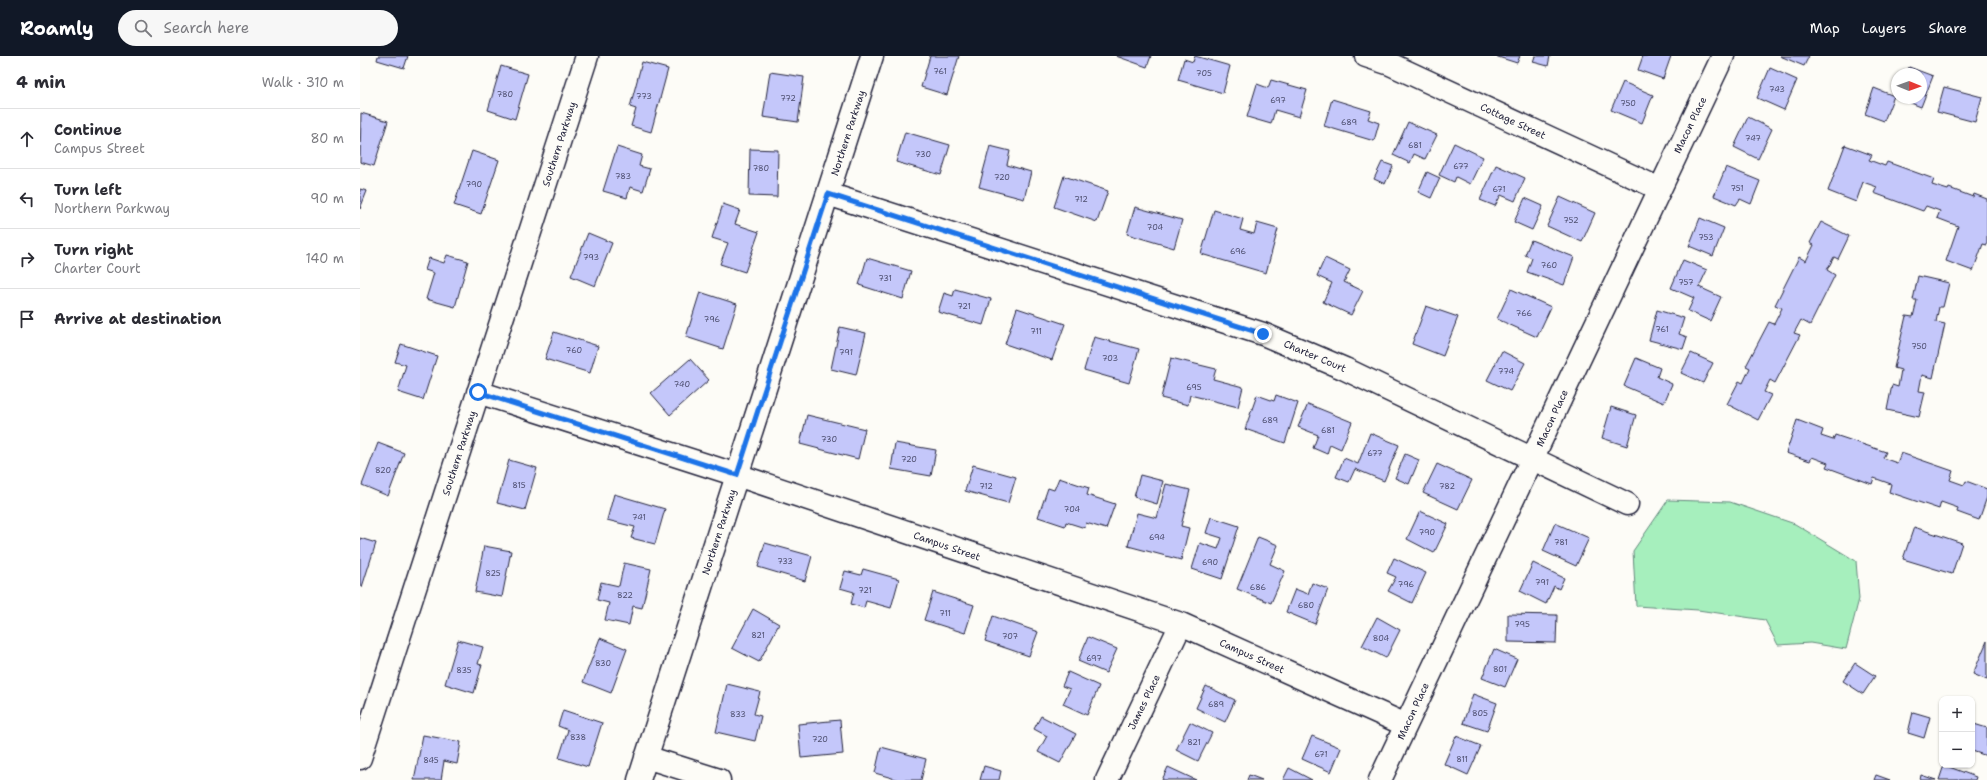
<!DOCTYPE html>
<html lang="en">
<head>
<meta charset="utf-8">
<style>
	:root { --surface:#fff; --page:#f7f7f7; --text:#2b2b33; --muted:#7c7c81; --line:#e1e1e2; --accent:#111827 }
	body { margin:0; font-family:"Shantell Sans",sans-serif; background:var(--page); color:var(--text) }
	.controls { position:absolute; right:12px; bottom:12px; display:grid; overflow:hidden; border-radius:8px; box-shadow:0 1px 3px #0004 }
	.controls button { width:36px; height:36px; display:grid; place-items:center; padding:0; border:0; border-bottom:1px solid var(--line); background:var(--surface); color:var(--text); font:20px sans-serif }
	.compass { position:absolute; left:1531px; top:12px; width:36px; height:36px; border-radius:50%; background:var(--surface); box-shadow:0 1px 3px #0004; rotate:91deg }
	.stop { position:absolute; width:12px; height:12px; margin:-9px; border:3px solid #1a73e8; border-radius:50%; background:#fff }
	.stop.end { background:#1a73e8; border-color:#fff; box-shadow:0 1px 4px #0008 }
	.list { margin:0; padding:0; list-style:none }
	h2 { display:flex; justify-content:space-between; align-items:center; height:52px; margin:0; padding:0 16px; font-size:17px }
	h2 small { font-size:13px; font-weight:400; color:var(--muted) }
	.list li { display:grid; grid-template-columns:26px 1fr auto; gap:12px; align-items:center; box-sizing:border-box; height:60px; padding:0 16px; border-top:1px solid var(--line) }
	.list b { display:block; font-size:15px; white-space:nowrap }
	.list p { margin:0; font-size:13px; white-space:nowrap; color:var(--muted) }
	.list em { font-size:13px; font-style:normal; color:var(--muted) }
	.icon { flex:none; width:22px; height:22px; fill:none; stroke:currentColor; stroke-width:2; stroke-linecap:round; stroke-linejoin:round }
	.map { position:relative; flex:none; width:1627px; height:724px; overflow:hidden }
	header { display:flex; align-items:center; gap:24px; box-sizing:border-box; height:56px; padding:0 20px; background:var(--accent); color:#fff }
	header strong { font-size:19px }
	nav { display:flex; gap:22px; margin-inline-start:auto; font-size:14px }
	.search { width:280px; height:36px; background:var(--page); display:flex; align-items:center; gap:10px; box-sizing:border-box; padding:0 14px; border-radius:22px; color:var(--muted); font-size:15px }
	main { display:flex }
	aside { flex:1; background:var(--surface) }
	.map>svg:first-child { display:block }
	.green { fill:#a6efbd; stroke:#64887c }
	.building { fill:#c4c7fa; stroke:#22223b }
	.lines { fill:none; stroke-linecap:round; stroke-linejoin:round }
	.street-casing { stroke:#22223b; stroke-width:25 }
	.street { stroke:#fdfcf7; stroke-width:22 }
	.route { stroke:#1a73e8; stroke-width:5 }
	.labels { text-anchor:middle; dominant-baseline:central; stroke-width:3; stroke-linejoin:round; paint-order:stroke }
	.number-label { font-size:8px; fill:#4a4b6b }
	.street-label { font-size:10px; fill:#22223b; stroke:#fdfcf7 }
</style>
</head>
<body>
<header>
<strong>Roamly</strong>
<div class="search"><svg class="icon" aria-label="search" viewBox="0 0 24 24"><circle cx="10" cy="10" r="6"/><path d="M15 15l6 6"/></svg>Search here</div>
<nav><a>Map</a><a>Layers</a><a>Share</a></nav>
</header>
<main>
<aside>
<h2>4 min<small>Walk · 310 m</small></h2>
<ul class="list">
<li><svg class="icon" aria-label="ahead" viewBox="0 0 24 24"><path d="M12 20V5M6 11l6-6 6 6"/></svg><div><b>Continue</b><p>Campus Street</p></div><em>80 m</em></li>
<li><svg class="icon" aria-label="left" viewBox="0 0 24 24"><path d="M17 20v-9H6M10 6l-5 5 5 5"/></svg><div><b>Turn left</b><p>Northern Parkway</p></div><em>90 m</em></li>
<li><svg class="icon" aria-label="right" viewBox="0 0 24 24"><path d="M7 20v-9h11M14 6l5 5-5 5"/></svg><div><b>Turn right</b><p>Charter Court</p></div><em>140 m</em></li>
<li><svg class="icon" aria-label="arrive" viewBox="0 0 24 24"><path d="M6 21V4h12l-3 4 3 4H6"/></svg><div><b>Arrive at destination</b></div></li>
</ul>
</aside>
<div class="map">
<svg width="1627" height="724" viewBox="0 0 1627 724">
	<rect width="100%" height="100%" fill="#fdfcf7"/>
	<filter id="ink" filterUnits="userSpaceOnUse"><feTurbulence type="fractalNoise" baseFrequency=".025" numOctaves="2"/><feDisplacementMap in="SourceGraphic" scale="8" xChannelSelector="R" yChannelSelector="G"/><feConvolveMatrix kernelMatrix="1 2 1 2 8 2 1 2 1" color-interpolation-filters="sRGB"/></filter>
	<g filter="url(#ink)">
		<path class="green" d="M 1308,444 L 1370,446 L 1435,468 L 1496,505 L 1499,543 L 1486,593 L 1450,587 L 1418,589 L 1405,564 L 1338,554 L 1276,550 L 1273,495 Z"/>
		<path class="building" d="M 18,0 L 48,0 L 44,12 L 17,4 Z
			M 570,0 L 599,0 L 587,39 L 561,31 Z
			M 756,0 L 791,0 L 787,11 Z
			M 835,0 L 870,10 L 863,37 L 818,24 L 824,3 L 833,6 Z
			M 1135,0 L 1160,0 L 1157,7 Z
			M 1175,0 L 1190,0 L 1188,10 L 1173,6 Z
			M 1283,0 L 1311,0 L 1303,23 L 1278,14 Z
			M 1420,0 L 1449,0 L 1444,10 Z
			M 282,6 L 308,13 L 291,76 L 271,70 L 276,53 L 270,51 Z
			M 141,10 L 168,18 L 155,63 L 128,54 Z
			M 1549,11 L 1573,20 L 1561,51 L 1538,42 L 1561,42 L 1561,18 L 1546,18 Z
			M 1410,12 L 1437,24 L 1424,54 L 1397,42 Z
			M 410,16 L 444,21 L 438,66 L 403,61 Z
			M 911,24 L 947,34 L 939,61 L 915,54 L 911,68 L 887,61 L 897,28 L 908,32 Z
			M 1263,26 L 1293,39 L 1282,67 L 1251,54 Z
			M 1584,31 L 1622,41 L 1615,66 L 1577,56 Z
			M 1514,32 L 1534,40 L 1524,65 L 1505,58 Z
			M 972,43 L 1011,55 L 1008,63 L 1019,67 L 1014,85 L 964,70 Z
			M 1,57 L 28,65 L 14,110 L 0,106 Z
			M 1388,61 L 1412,73 L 1398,103 L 1374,91 Z
			M 1048,66 L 1077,79 L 1065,103 L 1054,98 L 1050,107 L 1033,99 Z
			M 545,76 L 590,89 L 581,119 L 536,106 Z
			M 1094,87 L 1123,101 L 1110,128 L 1096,121 L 1094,126 L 1079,119 Z
			M 1485,89 L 1512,99 L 1509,104 L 1525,110 L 1527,106 L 1574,123 L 1572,129 L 1588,134 L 1589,132 L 1613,141 L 1614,138 L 1627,143 L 1627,189 L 1623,188 L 1613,215 L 1586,205 L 1598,170 L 1577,162 L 1580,155 L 1566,150 L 1563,155 L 1514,137 L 1517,131 L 1503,126 L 1496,146 L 1468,135 Z
			M 630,90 L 650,95 L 647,109 L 671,116 L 664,143 L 619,131 Z
			M 257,91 L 282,99 L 279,110 L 290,113 L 283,135 L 270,131 L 267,142 L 243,135 Z
			M 390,93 L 418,94 L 417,141 L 389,140 Z
			M 112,95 L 139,104 L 121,158 L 94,149 Z
			M 1022,106 L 1033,110 L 1025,128 L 1014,123 Z
			M 1136,109 L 1165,122 L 1155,145 L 1141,139 L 1135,150 L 1120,144 Z
			M 1366,111 L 1400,125 L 1391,148 L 1380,143 L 1376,149 L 1354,140 Z
			M 1067,116 L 1080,122 L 1071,142 L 1058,136 Z
			M 704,120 L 748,135 L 737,166 L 694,151 Z
			M 0,133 L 7,135 L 0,153 Z
			M 1200,141 L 1235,157 L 1222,186 L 1187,170 Z
			M 1165,142 L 1183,150 L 1172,174 L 1154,166 Z
			M 363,148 L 380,154 L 375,168 L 399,176 L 385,216 L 360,208 L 368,187 L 352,182 Z
			M 775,151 L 822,164 L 814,192 L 767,178 Z
			M 854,154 L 883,163 L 880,174 L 894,178 L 897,167 L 918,173 L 906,217 L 841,198 Z
			M 1340,162 L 1364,172 L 1353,200 L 1329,190 Z
			M 1461,166 L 1489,180 L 1478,203 L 1474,201 L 1467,214 L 1475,219 L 1450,269 L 1441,264 L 1434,277 L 1440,279 L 1415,327 L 1410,324 L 1404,336 L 1411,339 L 1398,364 L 1367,348 L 1379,325 L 1383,327 L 1390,312 L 1386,310 L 1409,266 L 1414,268 L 1422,252 L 1415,249 L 1439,201 L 1446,205 L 1454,189 L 1450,187 Z
			M 228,177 L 252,187 L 235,230 L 211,220 Z
			M 1171,184 L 1214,201 L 1204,229 L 1167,216 L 1172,202 L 1165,199 Z
			M 87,199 L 108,205 L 95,251 L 66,243 L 74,217 L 65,214 L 69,202 L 84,207 Z
			M 507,202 L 551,215 L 543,243 L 499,229 Z
			M 965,202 L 990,214 L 984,226 L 1003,235 L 991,259 L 963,246 L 972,227 L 957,220 Z
			M 1323,204 L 1347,214 L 1339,231 L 1361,241 L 1350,265 L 1328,255 L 1334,242 L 1311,232 Z
			M 1558,220 L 1589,227 L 1583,251 L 1579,251 L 1576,266 L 1585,268 L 1573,322 L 1562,319 L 1559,335 L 1565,336 L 1559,361 L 1527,354 L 1532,329 L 1538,331 L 1541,314 L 1534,312 L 1546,260 L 1553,261 L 1557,244 L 1553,244 Z
			M 595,233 L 631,243 L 623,269 L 578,256 L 584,237 L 593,240 Z
			M 1151,233 L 1191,251 L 1177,281 L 1137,263 Z
			M 340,236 L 377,248 L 363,293 L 326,281 Z
			M 1066,250 L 1098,261 L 1083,300 L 1052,288 Z
			M 657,252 L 705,268 L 692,304 L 645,288 Z
			M 1297,254 L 1324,262 L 1319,278 L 1327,281 L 1323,293 L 1289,284 Z
			M 480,271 L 506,277 L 496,319 L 471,313 Z
			M 194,276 L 238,290 L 230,317 L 185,303 Z
			M 734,281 L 779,293 L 769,327 L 724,314 Z
			M 41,288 L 77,300 L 63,344 L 38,336 L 46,309 L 35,306 Z
			M 1142,295 L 1165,307 L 1150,335 L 1127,324 Z
			M 1331,297 L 1353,307 L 1343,327 L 1321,317 Z
			M 811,302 L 856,313 L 853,323 L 883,331 L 878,351 L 830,339 L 828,349 L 801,342 Z
			M 1276,302 L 1300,312 L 1297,321 L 1312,328 L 1304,347 L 1264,330 Z
			M 330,303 L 349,324 L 310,359 L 291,337 Z
			M 897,339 L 914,345 L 916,339 L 938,347 L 925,387 L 885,373 Z
			M 948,348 L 992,366 L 981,393 L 970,388 L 967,398 L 953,392 L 958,379 L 938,371 Z
			M 1251,351 L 1276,359 L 1267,390 L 1242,382 Z
			M 447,359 L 505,373 L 498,403 L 440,388 Z
			M 1437,364 L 1463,374 L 1461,380 L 1473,384 L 1475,379 L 1526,396 L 1523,402 L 1537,407 L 1541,397 L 1593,415 L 1590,424 L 1604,429 L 1606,425 L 1627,433 L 1627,441 L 1619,464 L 1597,456 L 1598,452 L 1581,446 L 1579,453 L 1529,436 L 1531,428 L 1514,422 L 1512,428 L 1466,411 L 1468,407 L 1452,401 L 1450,405 L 1426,397 Z
			M 1010,377 L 1039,389 L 1024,425 L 995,413 L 989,426 L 976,421 L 984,402 L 998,408 Z
			M 18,387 L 44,397 L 28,440 L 2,429 Z
			M 535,387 L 576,394 L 571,420 L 531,413 Z
			M 1045,398 L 1059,404 L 1049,428 L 1035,422 Z
			M 149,404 L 177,412 L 165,454 L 137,447 Z
			M 1077,408 L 1112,424 L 1098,453 L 1063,437 Z
			M 613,409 L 656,421 L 648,447 L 605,435 Z
			M 780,419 L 803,425 L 797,448 L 774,441 Z
			M 699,422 L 729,432 L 727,439 L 755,448 L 746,473 L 726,467 L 725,472 L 706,466 L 705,470 L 678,461 L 688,432 L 694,434 Z
			M 806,428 L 830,434 L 821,470 L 829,472 L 821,504 L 768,490 L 777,457 L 797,462 Z
			M 254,438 L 305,453 L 295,488 L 271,482 L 275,471 L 247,464 Z
			M 1060,455 L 1088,468 L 1074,497 L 1047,483 Z
			M 851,461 L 879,470 L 862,523 L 832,513 L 840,487 L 858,493 L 862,482 L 846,477 Z
			M 1195,467 L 1229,482 L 1216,510 L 1183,495 Z
			M 1554,471 L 1602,487 L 1592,518 L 1543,503 Z
			M 898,481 L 918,489 L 910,508 L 925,515 L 911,547 L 877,533 Z
			M 0,482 L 16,487 L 2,531 L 0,530 Z
			M 405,487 L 452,500 L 445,525 L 398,511 Z
			M 124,490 L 151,495 L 142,541 L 115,536 Z
			M 1034,502 L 1066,517 L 1052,547 L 1028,535 L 1036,521 L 1027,517 Z
			M 264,507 L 291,513 L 282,552 L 273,550 L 269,569 L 245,564 L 249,547 L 237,544 L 241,526 L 259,530 Z
			M 1173,507 L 1204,522 L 1199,533 L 1194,530 L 1186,548 L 1160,535 Z
			M 503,513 L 539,523 L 531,552 L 506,545 L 504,552 L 491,548 L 494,536 L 480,532 L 485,515 L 501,519 Z
			M 952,527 L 968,533 L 955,568 L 926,556 L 935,533 L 948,538 Z
			M 573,536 L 614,549 L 605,577 L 564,564 Z
			M 393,553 L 419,568 L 399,606 L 372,592 Z
			M 1148,558 L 1197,559 L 1196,587 L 1148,586 Z
			M 633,560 L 678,576 L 669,600 L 625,585 Z
			M 1017,561 L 1040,574 L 1026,602 L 1002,590 Z
			M 728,581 L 757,593 L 746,617 L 718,605 Z
			M 240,582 L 267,593 L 251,637 L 223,626 Z
			M 98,584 L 123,591 L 118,608 L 122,609 L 114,637 L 85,628 Z
			M 1627,585 L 1627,624 L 1613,618 Z
			M 1134,593 L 1157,603 L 1145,631 L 1122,622 Z
			M 1495,607 L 1515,620 L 1503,638 L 1483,625 Z
			M 708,616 L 739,630 L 727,659 L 703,648 L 710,633 L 702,630 Z
			M 367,628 L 400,636 L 394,658 L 401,660 L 395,685 L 356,676 Z
			M 846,630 L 875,644 L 865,666 L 836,652 Z
			M 1113,638 L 1137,647 L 1127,675 L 1103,667 Z
			M 203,654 L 242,667 L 228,711 L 199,702 L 208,674 L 198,670 Z
			M 1553,656 L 1570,661 L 1564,682 L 1548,677 Z
			M 681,660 L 716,678 L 700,707 L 678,696 L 687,680 L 674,673 Z
			M 480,664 L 483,698 L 441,702 L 438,668 Z
			M 830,666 L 852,677 L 838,705 L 816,694 Z
			M 1614,668 L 1627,672 L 1627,700 L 1612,695 L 1612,674 Z
			M 63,679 L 101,686 L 97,708 L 84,705 L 81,724 L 54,724 Z
			M 952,680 L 981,692 L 971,716 L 942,703 Z
			M 1096,680 L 1121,690 L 1108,719 L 1084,708 Z
			M 521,691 L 566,703 L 561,724 L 539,724 L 515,717 Z
			M 1584,709 L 1616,721 L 1615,724 L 1579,724 Z
			M 624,710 L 641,715 L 639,724 L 620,724 Z
			M 808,711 L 836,724 L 802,724 Z
			M 929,712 L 952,724 L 923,724 Z
			M 889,719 L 902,724 L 887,724 Z
			M 1516,719 L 1530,724 L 1514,724 Z
			M 1561,719 L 1576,724 L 1560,724 Z"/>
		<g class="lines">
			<g class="street-casing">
				<path id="street" d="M 1006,0 L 1030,8 L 1300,133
					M 468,138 L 903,278 L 985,313 L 1267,448
					M 118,336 L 377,419 L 821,568 L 1046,669
					M 286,701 L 359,724
					M 0,702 L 227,0
					M 279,724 L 512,0
					M 747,724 L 821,568
					M 1020,724 L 1363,0"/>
			</g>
			<use href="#street" class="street"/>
		</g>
	</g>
	<g class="lines" filter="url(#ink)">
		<path class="route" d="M 118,336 L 377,419 L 468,138 L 903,278"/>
	</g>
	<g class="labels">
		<g class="number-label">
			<text x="580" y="15">761</text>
			<text x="844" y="17">705</text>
			<text x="1417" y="33">743</text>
			<text x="145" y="38">780</text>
			<text x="284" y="40">773</text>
			<text x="428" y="42">772</text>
			<text x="918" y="44">697</text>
			<text x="1268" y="47">750</text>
			<text x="989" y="66">689</text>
			<text x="1393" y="82">747</text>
			<text x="1055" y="89">681</text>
			<text x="563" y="98">730</text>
			<text x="1101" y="110">677</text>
			<text x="401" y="112">780</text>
			<text x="263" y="120">783</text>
			<text x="642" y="121">720</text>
			<text x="114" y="128">790</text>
			<text x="1377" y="132">751</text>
			<text x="1139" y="133">671</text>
			<text x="721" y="143">712</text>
			<text x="1211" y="164">752</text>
			<text x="795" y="171">704</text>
			<text x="1346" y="181">753</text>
			<text x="878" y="195">696</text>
			<text x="231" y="201">793</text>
			<text x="1189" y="209">760</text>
			<text x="525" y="222">731</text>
			<text x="1326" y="226">757</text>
			<text x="604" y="250">721</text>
			<text x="1164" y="257">766</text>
			<text x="352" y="263">796</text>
			<text x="1302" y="273">761</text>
			<text x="676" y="275">711</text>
			<text x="1559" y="290">750</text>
			<text x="214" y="294">760</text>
			<text x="486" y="296">791</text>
			<text x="750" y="302">703</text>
			<text x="1146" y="315">774</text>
			<text x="322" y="328">740</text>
			<text x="834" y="331">695</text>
			<text x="910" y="364">689</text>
			<text x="968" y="374">681</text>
			<text x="469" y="383">730</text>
			<text x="1015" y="397">677</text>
			<text x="549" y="403">720</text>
			<text x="23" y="414">820</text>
			<text x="159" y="429">815</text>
			<text x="626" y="430">712</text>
			<text x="1087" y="430">782</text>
			<text x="712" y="453">704</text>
			<text x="279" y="461">741</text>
			<text x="1067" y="476">790</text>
			<text x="797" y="481">694</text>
			<text x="1201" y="486">781</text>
			<text x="425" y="505">733</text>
			<text x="850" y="506">690</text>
			<text x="133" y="517">825</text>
			<text x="1182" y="526">791</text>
			<text x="1046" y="528">796</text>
			<text x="898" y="531">686</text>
			<text x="505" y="534">721</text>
			<text x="265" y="539">822</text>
			<text x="946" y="549">680</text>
			<text x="585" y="557">711</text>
			<text x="1162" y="568">795</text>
			<text x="398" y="579">821</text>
			<text x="650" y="580">707</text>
			<text x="1021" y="582">804</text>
			<text x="734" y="602">697</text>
			<text x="243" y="607">830</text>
			<text x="1140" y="613">801</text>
			<text x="104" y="614">835</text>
			<text x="856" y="648">689</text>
			<text x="1120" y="657">805</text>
			<text x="378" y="658">833</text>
			<text x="218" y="681">838</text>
			<text x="460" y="683">720</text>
			<text x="834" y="686">821</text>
			<text x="961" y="698">671</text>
			<text x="1102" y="703">811</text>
			<text x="71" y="704">845</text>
		</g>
		<g class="street-label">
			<text transform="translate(1153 65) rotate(25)">Cottage Street</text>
			<text transform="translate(1330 69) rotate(-64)">Macon Place</text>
			<text transform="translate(488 77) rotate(-72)">Northern Parkway</text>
			<text transform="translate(199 88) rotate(-72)">Southern Parkway</text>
			<text transform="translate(955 300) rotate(23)">Charter Court</text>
			<text transform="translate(1192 362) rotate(-65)">Macon Place</text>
			<text transform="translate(99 397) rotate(-72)">Southern Parkway</text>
			<text transform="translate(359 476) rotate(-72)">Northern Parkway</text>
			<text transform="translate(587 490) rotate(19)">Campus Street</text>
			<text transform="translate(892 600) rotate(24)">Campus Street</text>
			<text transform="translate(784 646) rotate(-64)">James Place</text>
			<text transform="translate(1053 655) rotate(-65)">Macon Place</text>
		</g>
	</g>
</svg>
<div class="controls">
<button>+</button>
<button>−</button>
</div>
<svg class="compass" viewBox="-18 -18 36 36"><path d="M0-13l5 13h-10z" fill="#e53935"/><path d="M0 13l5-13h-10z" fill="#7c7c81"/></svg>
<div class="stop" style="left:118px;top:336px"></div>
<div class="stop end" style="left:903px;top:278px"></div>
</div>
</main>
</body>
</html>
